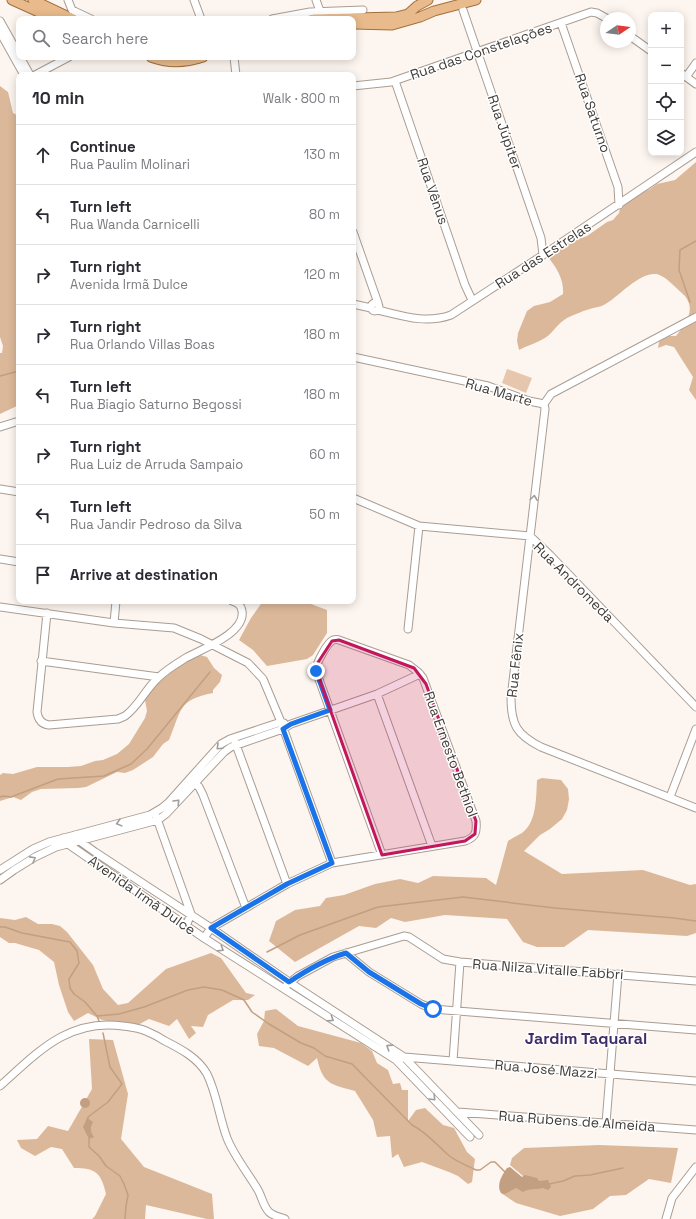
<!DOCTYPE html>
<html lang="en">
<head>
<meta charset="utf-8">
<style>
	:root { --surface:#fff; --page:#f7f7f7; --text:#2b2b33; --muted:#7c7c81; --line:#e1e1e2 }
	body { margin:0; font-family:"Space Grotesk",sans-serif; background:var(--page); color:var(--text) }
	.controls { position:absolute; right:12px; top:12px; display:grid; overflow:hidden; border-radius:8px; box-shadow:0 2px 10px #0003 }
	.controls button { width:36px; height:36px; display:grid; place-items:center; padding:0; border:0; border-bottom:1px solid var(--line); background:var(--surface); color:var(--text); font:20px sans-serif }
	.compass { position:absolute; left:600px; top:12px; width:36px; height:36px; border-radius:50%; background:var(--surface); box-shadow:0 2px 10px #0003; rotate:77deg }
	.stop { position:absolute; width:12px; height:12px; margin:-9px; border:3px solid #1a73e8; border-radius:50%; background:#fff }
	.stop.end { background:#1a73e8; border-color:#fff; box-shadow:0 1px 4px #0008 }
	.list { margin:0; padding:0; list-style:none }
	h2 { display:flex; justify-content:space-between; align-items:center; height:52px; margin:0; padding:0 16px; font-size:17px }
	h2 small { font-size:13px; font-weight:400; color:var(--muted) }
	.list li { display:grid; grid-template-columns:26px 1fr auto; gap:12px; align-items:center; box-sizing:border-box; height:60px; padding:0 16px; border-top:1px solid var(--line) }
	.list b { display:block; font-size:15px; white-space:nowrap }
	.list p { margin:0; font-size:13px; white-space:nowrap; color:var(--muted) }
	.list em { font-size:13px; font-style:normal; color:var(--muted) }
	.icon { flex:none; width:22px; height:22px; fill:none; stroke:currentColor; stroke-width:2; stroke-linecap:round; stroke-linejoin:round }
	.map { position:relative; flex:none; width:696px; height:1219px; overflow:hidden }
	.search { position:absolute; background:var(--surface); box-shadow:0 2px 10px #0003; left:16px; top:16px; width:340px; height:44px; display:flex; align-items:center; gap:10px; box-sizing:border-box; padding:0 14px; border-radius:8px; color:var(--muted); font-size:15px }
	.panel { position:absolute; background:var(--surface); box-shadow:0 2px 10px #0003; left:16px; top:72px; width:340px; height:532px; border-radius:8px }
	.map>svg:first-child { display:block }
	.green { fill:#e6c7ad }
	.forest { fill:#dcb89a }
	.water { fill:#c29f81 }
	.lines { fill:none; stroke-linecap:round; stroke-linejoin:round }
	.stream { stroke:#c29f81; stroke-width:1.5 }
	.minor-casing { stroke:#a99d93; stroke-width:9 }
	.major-casing { stroke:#a3703d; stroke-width:11 }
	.minor { stroke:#fff; stroke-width:7 }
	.major { stroke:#e8ba8c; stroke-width:9 }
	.oneway { stroke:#a09e9c }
	.route { stroke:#1a73e8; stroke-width:5 }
	.marked { fill:#c2185b; fill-opacity:0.2; stroke:#c2185b; stroke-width:3; stroke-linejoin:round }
	.labels { text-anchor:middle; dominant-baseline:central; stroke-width:3; stroke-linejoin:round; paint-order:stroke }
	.street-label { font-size:14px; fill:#413c38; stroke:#fff }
	.quarter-label { font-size:16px; font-weight:bold; fill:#3f2c68; stroke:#fff }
</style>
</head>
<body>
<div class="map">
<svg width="696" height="1219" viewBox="0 0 696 1219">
	<rect width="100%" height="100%" fill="#fdf5ef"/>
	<path class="green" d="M 507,369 L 532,378 L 526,393 L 502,383 Z"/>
	<path class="forest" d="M 0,86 L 8,92 L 13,113 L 19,116 L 19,405 L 0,414 L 0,353 L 2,353 L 3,346 L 0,337 Z
		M 696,162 L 696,400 L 689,390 L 693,377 L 674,347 L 666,345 L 658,348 L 660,336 L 676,336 C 686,323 696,310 685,296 C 678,290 665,275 656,274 C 640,272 620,295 607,303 C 602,307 596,307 590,309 C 582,311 574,315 567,318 C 560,322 555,329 549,335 C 541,342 528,345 519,350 L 517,341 L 518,333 L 527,311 L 534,306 L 550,302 L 563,294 C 564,280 557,268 548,257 L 576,240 L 587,236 L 607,222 L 613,220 L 619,213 L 621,204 L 635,196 L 650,189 L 657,184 L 675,180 Z
		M 263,601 L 303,601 L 327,610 L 327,633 L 313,655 L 307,659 L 267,666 L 253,650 L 239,640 L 251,618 Z
		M 200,655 L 207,657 L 214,668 L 222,675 L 220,682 L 213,690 L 213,693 C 178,700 182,709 169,740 L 163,744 L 153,757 L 133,770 L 125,773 L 117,772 L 86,787 L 78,788 L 41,789 L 32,792 L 21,800 L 13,797 L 0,801 L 0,775 L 3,773 L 13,774 L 37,767 L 68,767 L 81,766 L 95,761 L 103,760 L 117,754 L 129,744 L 145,718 L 147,711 L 145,700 L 146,695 C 159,683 184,658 200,655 Z
		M 542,778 L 561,780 L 568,789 L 569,799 L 567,810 L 562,819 L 550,829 L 540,835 L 524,851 L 562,874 L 643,870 L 690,885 L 696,884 L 696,933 L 687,936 L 588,930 L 564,947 L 537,947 L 523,942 L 507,919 L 445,915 L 405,922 L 391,918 L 376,928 L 359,926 L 295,962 L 269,941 L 276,921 L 295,910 L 320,906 L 326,898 L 344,895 L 375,884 L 400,879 L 418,883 L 433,876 L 486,878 L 496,885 L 508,841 C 512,838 517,836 522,833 C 537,822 536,797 537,780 Z
		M 26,917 L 38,924 L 52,924 L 60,926 L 67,932 L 93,965 L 103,989 L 118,1005 L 128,1003 L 166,969 L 211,953 L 221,958 L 246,993 L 255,995 L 248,1000 L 233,1000 L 208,1015 L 203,1027 L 191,1026 L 196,1033 L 189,1039 L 177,1019 L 169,1026 L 149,1019 L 136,1026 L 102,1020 L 88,1013 L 74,1021 L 68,1012 L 59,985 L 54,962 L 39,950 L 15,943 L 9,943 L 0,937 L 0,918 L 15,920 Z
		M 276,1009 L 298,1026 L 361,1043 L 372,1051 L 377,1063 L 388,1070 L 393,1084 L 400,1083 L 402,1090 L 408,1090 L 408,1121 L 416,1110 L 425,1108 L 443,1125 L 454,1128 L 467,1152 L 475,1159 L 472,1182 L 468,1184 L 458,1176 L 449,1172 L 422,1162 L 404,1167 L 398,1154 L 392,1158 L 390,1136 L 377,1137 L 373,1120 L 355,1091 C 331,1084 323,1085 317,1058 L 308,1066 L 274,1048 L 259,1046 L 257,1034 L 264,1021 L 265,1011 Z
		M 89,1039 L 113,1040 L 128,1094 L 121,1139 L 144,1167 L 212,1194 L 214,1219 L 207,1219 L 146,1205 L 145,1219 L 92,1219 L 95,1216 L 106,1194 C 101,1172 95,1168 74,1168 L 62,1149 L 51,1147 L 35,1156 L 21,1148 L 17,1140 L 37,1139 L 48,1126 L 68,1131 L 92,1089 Z
		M 599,1145 L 678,1148 L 671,1183 L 649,1179 L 626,1195 L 610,1196 L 593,1209 L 560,1216 L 516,1203 L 501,1193 L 530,1182 L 510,1165 L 512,1158 L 524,1148 Z"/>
	<path class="water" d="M80 1103a5 5 0 1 1 10 0a5 5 0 1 1-10 0Z
		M 87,1118 L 93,1122 C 90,1127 90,1132 94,1137 L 89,1139 L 83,1127 Z
		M 510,1167 L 522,1177 L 525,1175 L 537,1178 L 539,1181 L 548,1180 L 551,1187 L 548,1190 L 543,1188 C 536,1190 529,1188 523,1192 L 516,1188 L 505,1194 L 501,1193 C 496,1185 502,1175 507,1168 Z"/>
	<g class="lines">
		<path class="stream" d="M 690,302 L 679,270 L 680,250 L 696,241
			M 0,376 L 19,371
			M 0,797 L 3,796 L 11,797 L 58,779 L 104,776 L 131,764 L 147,749 L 210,672
			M 0,927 L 5,927 L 22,933 L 70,942 L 77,951 L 79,963 L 69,979 L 70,988 L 74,994 L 85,1002 L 97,1016 L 99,1021
			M 267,952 L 300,935 L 378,907 L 463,897 L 555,908 L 674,918 L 696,921
			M 97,1016 L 119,1014 L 144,1007 L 188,990 L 204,987 L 222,990 L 244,1000 L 252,1012 L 269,1024 L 301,1043 L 314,1048 L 325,1056 L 352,1064 L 412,1125 C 426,1132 435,1143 446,1153 C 454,1161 466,1165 476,1170 L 480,1170 L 491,1162 L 495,1162 L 505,1172
			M 88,1121 L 88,1117 L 108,1102 L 122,1084 L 110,1067 L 103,1033
			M 89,1139 L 89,1147 L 99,1156 L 106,1166 L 120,1176 L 124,1184 L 128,1195 L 126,1206 L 125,1219
			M 549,1184 L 563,1181 L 575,1176 L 590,1175 L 623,1168"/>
		<g class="minor-casing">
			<path id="minor" d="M 68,0 L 72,10 L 91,19
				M 194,0 L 201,19
				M 316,0 L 320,11
				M 463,10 L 541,238 L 543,255
				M 272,19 L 310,12 L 363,10
				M 0,21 L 19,55
				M 561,23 L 618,187 L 619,205
				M 0,32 L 24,75
				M 630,36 L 651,51
				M 20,57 L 30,75
				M 234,57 L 236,75
				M 681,73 L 696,84
				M 35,75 L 69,57
				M 686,77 L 696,63
				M 395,81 L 465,285 L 472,300
				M 353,86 L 391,82 L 591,12 L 597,13 L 606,18
				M 353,232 L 378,303
				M371 307a4 4 0 1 1 8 0a4 4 0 1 1-8 0Z
				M 353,304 L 371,308
				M 378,310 C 403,316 426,324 451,315 L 543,255 L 696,152
				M 353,357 L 488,386 L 529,401 L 544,404
				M 544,404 L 545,409 L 511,698 C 511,725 517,735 541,747 L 696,808
				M 544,404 L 551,394 L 696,317
				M 0,427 L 19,421
				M 0,489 L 19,492
				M 353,498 L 419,526 L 530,536 L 550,555 L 696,707
				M 0,559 L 19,562
				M 0,607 L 114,623 L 174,628 L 201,639 L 248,663 L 263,679 L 281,722 L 332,863
				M 47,613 L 37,712 C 38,719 41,724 49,725 L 118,719 L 125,716 C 139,706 146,688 159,677 C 166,670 176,664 184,659 C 199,650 246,634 242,611 C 241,605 238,603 232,601
				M 114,623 L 116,601
				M 408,629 L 419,526
				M 41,661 L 159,677
				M 377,694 L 432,846
				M 235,742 L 287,884
				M 191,780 L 199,787 L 203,795 L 246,908
				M 670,797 L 696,729
				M 156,816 L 191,914 L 186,926
				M 75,835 L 81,842 L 95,852 L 211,928 L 289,982 L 404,1057 L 479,1135
				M 63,838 L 68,844 L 204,938 L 396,1060 L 470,1137
				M 0,870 L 33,849 L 49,842 L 150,815 L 162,808 L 168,803 L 221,744 L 230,739 L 281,722 L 284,723
				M 0,880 L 14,870 L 35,857 L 56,847 L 158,820 L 166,814 L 224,752 L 231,747 L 283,729 L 291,724 L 377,694 L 420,674
				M 204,938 L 211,928 L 287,884 L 332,863 L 465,841 C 476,837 477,832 476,821 L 423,678 L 418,672 L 409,665 L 339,640 C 337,639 336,639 333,640 C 327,643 315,665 316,671 L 382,855
				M 346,953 L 369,972 L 421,1004 L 433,1009 L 696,1030
				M 287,985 L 298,976 L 333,957 L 404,936 L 409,937 L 443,959 L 460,962 L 696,981
				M 403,1058 L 404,1057 L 696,1081
				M 453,1061 L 460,962
				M 0,1086 C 37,1053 68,1018 123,1026 C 130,1027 139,1028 146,1031 C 153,1034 159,1037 165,1041 C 181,1049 198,1058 207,1074 C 217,1094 219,1117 227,1138 C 234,1156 248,1173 258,1190 C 262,1197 263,1206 269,1212 C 273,1216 280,1217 285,1219
				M 458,1112 L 696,1130
				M 606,1123 L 618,974
				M 666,1219 L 672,1198 L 696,1167"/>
		</g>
		<g class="major-casing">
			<path id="major" d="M 12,0 L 54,19
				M 33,0 L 73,19
				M 314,19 L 396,17 L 408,14 L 417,6 L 428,0
				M 353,24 L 392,25 L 420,17 L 434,11 L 476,0
				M 151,57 C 169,64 185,63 203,57"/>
		</g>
		<use href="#minor" class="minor"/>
		<use href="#major" class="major"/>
	</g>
	<defs><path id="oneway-chevron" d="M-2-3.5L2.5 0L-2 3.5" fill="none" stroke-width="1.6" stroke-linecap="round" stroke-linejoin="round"/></defs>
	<g class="oneway">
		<use href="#oneway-chevron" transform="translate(534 498) rotate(-83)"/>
		<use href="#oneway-chevron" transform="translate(219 747) rotate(137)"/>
		<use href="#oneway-chevron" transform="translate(177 802) rotate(-47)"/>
		<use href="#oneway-chevron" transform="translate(119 823) rotate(165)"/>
		<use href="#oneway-chevron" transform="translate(33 859) rotate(-29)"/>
		<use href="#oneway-chevron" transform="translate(221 949) rotate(32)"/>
		<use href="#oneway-chevron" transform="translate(331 1019) rotate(33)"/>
		<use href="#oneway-chevron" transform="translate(389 1047) rotate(-147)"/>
		<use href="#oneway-chevron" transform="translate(433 1098) rotate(47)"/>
	</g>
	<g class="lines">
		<path class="route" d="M 316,671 L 330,710 L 291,724 L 283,729 L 332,863 L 287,884 L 211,928 L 289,982 C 307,970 326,959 346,953 L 369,972 L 421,1004 L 433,1009"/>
	</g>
	<path class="marked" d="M 339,640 L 414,668 L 426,684 L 476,821 L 475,834 L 465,841 L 382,855 L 315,667 L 332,641 Z"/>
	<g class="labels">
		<g class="street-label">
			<text transform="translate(481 51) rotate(-19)">Rua das Constelações</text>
			<text transform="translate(593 113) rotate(71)">Rua Saturno</text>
			<text transform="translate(505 132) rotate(71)">Rua Júpiter</text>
			<text transform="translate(433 191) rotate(71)">Rua Vênus</text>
			<text transform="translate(543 255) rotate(-33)">Rua das Estrelas</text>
			<text transform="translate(499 392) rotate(16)">Rua Marte</text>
			<text transform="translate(574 582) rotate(45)">Rua Andromeda</text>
			<text transform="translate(515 665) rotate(-84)">Rua Fênix</text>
			<text transform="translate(451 754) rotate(70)">Rua Ernesto Bethiol</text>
			<text transform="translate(142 895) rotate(35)">Avenida Irmã Dulce</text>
			<text transform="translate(548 969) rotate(4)">Rua Nilza Vitalle Fabbri</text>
			<text transform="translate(546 1069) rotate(5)">Rua José Mazzi</text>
			<text transform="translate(577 1121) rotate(4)">Rua Rubens de Almeida</text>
		</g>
		<g class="quarter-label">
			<text x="586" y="1038">Jardim Taquaral</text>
		</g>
	</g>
</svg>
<div class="controls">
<button>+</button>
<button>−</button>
<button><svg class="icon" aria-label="locate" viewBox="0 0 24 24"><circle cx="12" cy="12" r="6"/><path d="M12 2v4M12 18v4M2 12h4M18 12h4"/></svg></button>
<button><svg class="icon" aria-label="layers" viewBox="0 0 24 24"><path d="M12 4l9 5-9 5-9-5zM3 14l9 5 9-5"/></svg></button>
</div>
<svg class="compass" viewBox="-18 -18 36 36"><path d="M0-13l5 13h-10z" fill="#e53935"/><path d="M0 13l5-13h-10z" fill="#7c7c81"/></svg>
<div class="stop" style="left:433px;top:1009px"></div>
<div class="stop end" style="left:316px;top:671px"></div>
<div class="search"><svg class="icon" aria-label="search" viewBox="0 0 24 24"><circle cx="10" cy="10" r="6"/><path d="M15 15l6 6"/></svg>Search here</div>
<section class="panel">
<h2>10 min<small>Walk · 800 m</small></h2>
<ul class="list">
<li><svg class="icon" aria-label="ahead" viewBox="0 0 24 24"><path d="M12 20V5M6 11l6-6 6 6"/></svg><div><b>Continue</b><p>Rua Paulim Molinari</p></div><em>130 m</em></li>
<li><svg class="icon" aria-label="left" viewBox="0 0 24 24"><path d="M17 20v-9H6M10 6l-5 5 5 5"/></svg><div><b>Turn left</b><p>Rua Wanda Carnicelli</p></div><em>80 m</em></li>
<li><svg class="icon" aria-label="right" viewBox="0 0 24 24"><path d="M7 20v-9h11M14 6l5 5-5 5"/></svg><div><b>Turn right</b><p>Avenida Irmã Dulce</p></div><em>120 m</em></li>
<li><svg class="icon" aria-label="right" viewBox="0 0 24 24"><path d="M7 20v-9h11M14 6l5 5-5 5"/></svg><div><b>Turn right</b><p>Rua Orlando Villas Boas</p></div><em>180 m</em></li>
<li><svg class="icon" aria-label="left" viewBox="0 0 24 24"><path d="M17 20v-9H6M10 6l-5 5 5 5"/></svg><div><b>Turn left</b><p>Rua Biagio Saturno Begossi</p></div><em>180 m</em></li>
<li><svg class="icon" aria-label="right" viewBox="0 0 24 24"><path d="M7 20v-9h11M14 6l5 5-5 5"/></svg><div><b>Turn right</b><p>Rua Luiz de Arruda Sampaio</p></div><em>60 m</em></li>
<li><svg class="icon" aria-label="left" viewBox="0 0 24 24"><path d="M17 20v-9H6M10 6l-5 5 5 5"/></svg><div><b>Turn left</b><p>Rua Jandir Pedroso da Silva</p></div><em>50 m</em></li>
<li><svg class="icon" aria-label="arrive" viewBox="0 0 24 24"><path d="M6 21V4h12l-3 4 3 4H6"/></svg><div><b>Arrive at destination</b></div></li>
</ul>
</section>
</div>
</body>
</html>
